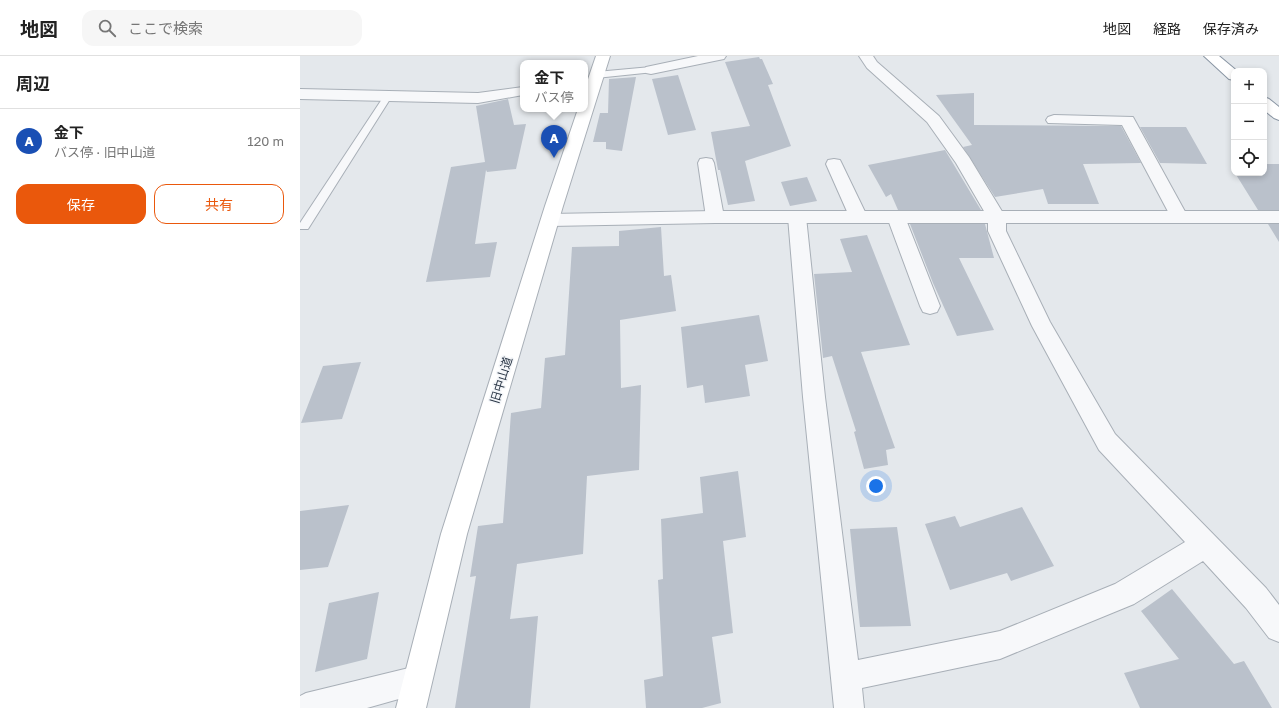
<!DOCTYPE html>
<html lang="ja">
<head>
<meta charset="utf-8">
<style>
	:root { --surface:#fff; --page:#f6f6f6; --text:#222; --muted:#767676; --line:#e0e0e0; --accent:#ea580c }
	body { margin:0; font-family:"Golos Text","Noto Sans JP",sans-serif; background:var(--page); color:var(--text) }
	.controls { position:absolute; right:12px; top:12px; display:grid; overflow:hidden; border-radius:8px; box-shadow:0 2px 6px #0003 }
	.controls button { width:36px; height:36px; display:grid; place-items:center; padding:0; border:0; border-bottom:1px solid var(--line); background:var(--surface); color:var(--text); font:20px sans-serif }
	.you { position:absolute; left:576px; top:430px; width:14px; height:14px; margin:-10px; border:3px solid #fff; border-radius:50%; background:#1a73e8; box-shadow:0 0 0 6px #1a73e833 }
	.badge { display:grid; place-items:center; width:26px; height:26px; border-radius:50%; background:var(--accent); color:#fff; font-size:13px; font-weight:700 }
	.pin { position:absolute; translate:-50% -33px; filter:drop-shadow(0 1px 2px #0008) }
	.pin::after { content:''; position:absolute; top:21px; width:14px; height:12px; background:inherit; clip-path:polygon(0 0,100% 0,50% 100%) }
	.popup { position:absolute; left:220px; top:4px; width:68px; height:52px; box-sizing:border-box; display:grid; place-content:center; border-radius:8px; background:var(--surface); filter:drop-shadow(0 1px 3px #0005); font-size:13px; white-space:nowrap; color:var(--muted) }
	.popup b { font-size:15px; color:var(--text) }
	.popup::after { content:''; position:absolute; left:50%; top:100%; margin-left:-8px; border:8px solid transparent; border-top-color:var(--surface) }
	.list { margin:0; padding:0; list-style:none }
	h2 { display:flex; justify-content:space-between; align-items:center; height:52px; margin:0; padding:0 16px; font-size:17px }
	h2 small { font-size:13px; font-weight:400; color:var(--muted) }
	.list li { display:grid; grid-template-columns:26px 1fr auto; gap:12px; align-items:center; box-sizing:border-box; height:64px; padding:0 16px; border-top:1px solid var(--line) }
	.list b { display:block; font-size:15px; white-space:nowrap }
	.list p { margin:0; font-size:13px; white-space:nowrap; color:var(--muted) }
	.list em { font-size:13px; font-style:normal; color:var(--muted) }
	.actions { display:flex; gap:8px; padding:12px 16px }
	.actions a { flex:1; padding:9px 0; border:1px solid var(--accent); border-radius:12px; text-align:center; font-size:14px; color:var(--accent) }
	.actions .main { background:var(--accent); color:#fff }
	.icon { flex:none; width:22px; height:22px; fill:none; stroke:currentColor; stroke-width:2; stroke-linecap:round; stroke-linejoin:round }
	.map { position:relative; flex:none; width:979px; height:652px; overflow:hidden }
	header { display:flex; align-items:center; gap:24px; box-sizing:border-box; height:56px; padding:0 20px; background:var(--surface); border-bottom:1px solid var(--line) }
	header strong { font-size:19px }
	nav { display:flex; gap:22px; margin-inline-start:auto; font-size:14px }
	.search { width:280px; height:36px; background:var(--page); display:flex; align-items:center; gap:10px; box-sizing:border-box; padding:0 14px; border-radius:12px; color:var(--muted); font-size:15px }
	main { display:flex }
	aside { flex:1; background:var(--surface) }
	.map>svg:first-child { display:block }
	.building { fill:#bac1cb }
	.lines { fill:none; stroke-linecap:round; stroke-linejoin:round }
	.service-casing { stroke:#a8afb7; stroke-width:2 }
	.minor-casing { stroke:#a8afb7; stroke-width:2 }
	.tertiary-casing { stroke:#a8afb7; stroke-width:2 }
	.secondary-casing { stroke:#a8afb7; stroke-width:2 }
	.trunk-casing { stroke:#8a96a4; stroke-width:2 }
	.service { fill:#f7f8fa; fill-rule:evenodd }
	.minor { fill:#f7f8fa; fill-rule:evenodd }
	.tertiary { fill:#f7f8fa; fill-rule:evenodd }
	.secondary { fill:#fff; fill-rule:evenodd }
	.trunk { fill:#fff; fill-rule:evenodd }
	.labels { text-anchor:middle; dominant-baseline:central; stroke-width:3; stroke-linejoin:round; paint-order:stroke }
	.street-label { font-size:12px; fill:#2a3646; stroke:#f4f6f9 }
</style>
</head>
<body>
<header>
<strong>地図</strong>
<div class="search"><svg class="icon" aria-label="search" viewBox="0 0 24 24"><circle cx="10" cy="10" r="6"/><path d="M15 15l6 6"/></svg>ここで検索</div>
<nav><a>地図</a><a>経路</a><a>保存済み</a></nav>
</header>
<main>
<aside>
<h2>周辺<small></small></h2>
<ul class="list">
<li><span class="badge" style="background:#1a4fb4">A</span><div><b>金下</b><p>バス停 · 旧中山道</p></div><em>120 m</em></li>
</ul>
<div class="actions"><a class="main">保存</a><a>共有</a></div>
</aside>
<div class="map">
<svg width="979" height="652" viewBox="0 0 979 652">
	<rect width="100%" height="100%" fill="#e4e8ec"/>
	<path class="building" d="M 459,1 L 460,3 L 462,3 L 473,28 L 468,29 L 491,90 L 445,105 L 455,145 L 428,149 L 420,114 L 418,114 L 411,76 L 450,70 L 425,6 Z
		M 378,19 L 396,74 L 368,79 L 352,23 Z
		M 336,21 L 322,95 L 306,93 L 306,86 L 293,86 L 300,57 L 308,57 L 309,23 Z
		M 674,37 L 674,69 L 821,70 L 841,107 L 783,108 L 799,148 L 748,148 L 743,133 L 695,141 L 663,91 L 672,89 L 636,39 Z
		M 208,43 L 214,69 L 226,68 L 216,113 L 187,116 L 186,114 L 175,188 L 197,186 L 190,221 L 126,226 L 151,111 L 185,106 L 176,50 Z
		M 840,71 L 886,71 L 907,108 L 860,107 Z
		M 645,94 L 681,154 L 598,154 L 591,138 L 586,141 L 568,109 Z
		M 964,108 L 979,108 L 979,154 L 958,154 L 935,117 L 964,117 Z
		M 507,121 L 517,145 L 490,150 L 481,126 Z
		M 610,168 L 685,168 L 694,202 L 659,202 L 694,274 L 657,280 L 633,227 Z
		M 968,168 L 979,168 L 979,186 Z
		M 361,171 L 364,220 L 371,219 L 376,255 L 320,264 L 321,332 L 341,329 L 339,414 L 287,420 L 283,498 L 217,508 L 210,563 L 238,560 L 230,652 L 155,652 L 176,520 L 170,521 L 178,470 L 203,467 L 211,357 L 241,352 L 245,302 L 265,299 L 272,191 L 319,190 L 319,175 Z
		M 567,179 L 610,289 L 561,296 L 595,392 L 586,394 L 588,409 L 564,413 L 554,376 L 556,375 L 532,300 L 523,302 L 514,218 L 552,216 L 540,183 Z
		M 459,259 L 468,305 L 445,309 L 450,340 L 405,347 L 403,329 L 387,332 L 381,271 Z
		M 61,306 L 42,363 L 1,367 L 23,310 Z
		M 438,415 L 446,481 L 423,485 L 433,577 L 412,581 L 421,647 L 402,652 L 346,652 L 344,624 L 363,620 L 358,524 L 363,523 L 361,463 L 403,457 L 400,421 Z
		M 49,449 L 28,511 L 0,514 L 0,455 Z
		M 722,451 L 754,510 L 711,525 L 707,517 L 650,534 L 625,468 L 655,460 L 660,471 Z
		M 597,471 L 611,570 L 560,571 L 550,473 Z
		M 872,533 L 934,608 L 944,605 L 972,652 L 840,652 L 824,617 L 879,603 L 841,555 Z
		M 79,536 L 67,603 L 15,616 L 29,547 Z"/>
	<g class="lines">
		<g class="service-casing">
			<path id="service" d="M 351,11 L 354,12 L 354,16 L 296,22 L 292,19 L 296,16 Z
				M 88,37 L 92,40 L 8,173 L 0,173 L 0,167 L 84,40 Z"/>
		</g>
		<g class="minor-casing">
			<path id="minor" d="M 398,0 L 426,0 L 424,3 L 419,4 L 351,18 L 346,17 L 344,14 L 346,11 Z
				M 559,0 L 573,0 L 577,6 L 639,60 L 669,101 L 706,162 L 706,175 L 750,266 L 815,378 L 966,532 L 979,549 L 979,586 L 969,582 L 946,552 L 903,505 L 834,548 L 700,603 L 562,632 L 564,652 L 534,652 L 503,341 L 488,161 L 491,157 L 497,155 L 503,157 L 506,161 L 525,341 L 558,604 L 700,575 L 815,528 L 885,486 L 799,394 L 732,270 L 688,175 L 688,162 L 656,107 L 627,66 L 567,12 Z
				M 223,31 L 223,39 L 178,47 L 0,43 L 0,33 L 178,37 Z
				M 754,59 L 833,61 L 888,161 L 885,165 L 879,167 L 873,165 L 822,69 L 748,67 L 746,64 L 748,61 Z
				M 406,102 L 412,103 L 414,107 L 424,161 L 421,165 L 415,167 L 409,165 L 406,161 L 398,107 L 400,103 Z
				M 534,103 L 540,104 L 542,108 L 567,160 L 564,164 L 558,166 L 552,164 L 549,160 L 526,108 L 528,104 Z
				M 596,155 L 602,157 L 605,161 L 640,250 L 637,256 L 630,258 L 623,256 L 620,250 L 587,161 L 590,157 Z
				M 117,610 L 127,615 L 132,625 L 127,635 L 67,652 L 0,652 L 0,640 L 6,637 Z"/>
		</g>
		<g class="tertiary-casing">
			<path id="tertiary" d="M 415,155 L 979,155 L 979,167 L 415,167 L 250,170 L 244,169 L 241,164 L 244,159 L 250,158 Z"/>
		</g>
		<g class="secondary-casing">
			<path id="secondary" d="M 296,0 L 310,0 L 263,150 L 167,478 L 126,652 L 96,652 L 141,478 L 245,150 L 278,53 L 285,53 L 285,32 Z"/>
		</g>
		<g class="trunk-casing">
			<path id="trunk" d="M 904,0 L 919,0 L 937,15 L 934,15 L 934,24 L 929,23 Z
				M 964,41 L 969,43 L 979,51 L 979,64 L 974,62 L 964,54 Z"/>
		</g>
		<use href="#service" class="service"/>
		<use href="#minor" class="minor"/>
		<use href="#tertiary" class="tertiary"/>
		<use href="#secondary" class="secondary"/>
		<use href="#trunk" class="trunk"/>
	</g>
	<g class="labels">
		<g class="street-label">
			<text transform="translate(201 324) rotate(-73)">旧中山道</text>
		</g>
	</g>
</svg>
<div class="controls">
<button>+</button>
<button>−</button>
<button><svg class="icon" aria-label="locate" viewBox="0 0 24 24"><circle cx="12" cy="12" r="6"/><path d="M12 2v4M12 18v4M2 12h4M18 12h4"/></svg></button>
</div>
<div class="you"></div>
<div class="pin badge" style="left:254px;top:102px;background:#1a4fb4">A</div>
<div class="popup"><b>金下</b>バス停</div>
</div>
</main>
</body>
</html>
